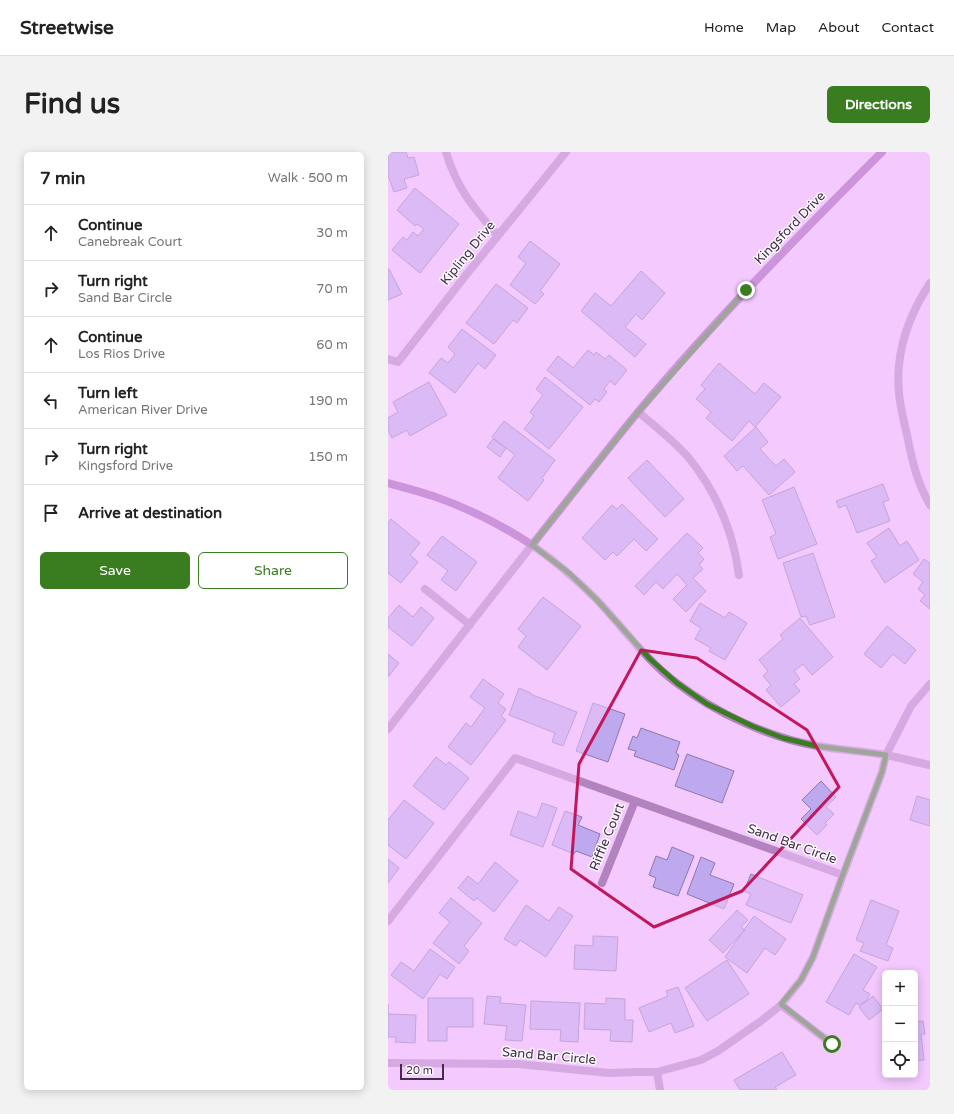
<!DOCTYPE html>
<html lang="en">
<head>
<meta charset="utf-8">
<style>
	:root { --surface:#fff; --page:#f2f2f2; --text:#222; --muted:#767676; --line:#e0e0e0; --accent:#397d20 }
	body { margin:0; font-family:"Varela Round",sans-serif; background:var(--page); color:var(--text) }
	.controls { position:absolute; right:12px; bottom:12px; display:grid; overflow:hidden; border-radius:6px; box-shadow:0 2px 10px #0003 }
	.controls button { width:36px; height:36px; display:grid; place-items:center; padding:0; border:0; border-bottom:1px solid var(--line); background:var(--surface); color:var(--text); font:20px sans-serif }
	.scale { position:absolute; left:12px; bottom:10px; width:44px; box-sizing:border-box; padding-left:4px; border:2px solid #413045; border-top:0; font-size:11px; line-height:14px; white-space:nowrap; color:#413045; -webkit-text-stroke:3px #fdf9ff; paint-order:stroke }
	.stop { position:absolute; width:12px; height:12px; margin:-9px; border:3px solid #397d20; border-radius:50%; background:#fff }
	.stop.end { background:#397d20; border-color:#fff; box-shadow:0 1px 4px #0008 }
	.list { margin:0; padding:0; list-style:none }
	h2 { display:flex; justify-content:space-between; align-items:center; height:52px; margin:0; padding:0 16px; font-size:17px }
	h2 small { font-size:13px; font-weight:400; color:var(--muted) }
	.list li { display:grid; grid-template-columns:26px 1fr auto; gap:12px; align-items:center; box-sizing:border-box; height:56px; padding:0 16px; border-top:1px solid var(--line) }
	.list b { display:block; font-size:15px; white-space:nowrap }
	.list p { margin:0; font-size:13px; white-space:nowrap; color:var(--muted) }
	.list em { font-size:13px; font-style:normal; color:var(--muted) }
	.actions { display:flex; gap:8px; padding:12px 16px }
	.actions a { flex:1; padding:9px 0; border:1px solid var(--accent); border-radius:6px; text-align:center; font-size:14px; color:var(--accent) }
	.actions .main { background:var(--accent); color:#fff }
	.icon { flex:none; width:22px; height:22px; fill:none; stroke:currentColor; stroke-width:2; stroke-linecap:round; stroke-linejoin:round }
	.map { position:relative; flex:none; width:542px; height:938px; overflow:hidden; border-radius:6px }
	header { display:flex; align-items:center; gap:24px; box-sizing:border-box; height:56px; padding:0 20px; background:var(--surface); border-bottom:1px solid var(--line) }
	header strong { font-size:19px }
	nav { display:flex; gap:22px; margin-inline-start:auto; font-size:14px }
	.intro { display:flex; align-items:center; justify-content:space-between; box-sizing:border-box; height:96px; padding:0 24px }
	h1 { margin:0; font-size:28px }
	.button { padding:10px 18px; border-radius:6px; background:var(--accent); color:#fff; font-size:14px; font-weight:700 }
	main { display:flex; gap:24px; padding:0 24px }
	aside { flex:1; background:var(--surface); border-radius:6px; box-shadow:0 2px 10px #0003 }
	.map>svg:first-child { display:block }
	.building { fill:#bea8ee; stroke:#8b79b1 }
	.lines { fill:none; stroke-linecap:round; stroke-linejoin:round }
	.street { stroke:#b383c0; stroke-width:8 }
	.secondary { stroke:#9d54b0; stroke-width:8 }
	.route { stroke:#397d20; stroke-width:5 }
	.marked { fill:none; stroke:#c2185b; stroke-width:3; stroke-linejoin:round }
	.labels { text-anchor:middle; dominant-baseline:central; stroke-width:3; stroke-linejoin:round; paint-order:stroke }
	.street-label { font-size:13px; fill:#413045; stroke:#fdf9ff }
</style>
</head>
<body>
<header>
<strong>Streetwise</strong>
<nav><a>Home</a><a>Map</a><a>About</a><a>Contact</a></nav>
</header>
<div class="intro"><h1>Find us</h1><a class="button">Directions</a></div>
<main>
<aside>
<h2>7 min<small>Walk · 500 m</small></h2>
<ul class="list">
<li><svg class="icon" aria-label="ahead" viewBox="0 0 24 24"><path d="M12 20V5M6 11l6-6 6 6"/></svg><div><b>Continue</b><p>Canebreak Court</p></div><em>30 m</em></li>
<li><svg class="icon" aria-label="right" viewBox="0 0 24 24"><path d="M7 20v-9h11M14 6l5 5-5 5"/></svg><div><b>Turn right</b><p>Sand Bar Circle</p></div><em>70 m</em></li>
<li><svg class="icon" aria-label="ahead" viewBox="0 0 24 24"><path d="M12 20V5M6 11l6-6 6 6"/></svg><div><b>Continue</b><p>Los Rios Drive</p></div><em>60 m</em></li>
<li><svg class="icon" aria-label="left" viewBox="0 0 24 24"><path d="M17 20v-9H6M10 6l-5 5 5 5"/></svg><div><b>Turn left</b><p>American River Drive</p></div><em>190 m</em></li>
<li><svg class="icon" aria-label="right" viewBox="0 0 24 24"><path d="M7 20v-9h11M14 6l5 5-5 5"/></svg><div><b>Turn right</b><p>Kingsford Drive</p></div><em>150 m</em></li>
<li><svg class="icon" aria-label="arrive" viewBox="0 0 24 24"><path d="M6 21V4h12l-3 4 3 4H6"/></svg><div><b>Arrive at destination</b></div></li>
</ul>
<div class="actions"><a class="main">Save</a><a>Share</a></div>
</aside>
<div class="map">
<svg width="542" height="938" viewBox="0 0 542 938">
	<rect width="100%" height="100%" fill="#f3c9fe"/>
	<path class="building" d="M 0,0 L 18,0 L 20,6 L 26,5 L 31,23 L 16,27 L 19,36 L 6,40 L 0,23 Z
		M 27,36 L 71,72 L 32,121 L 4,98 L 15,85 L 19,88 L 25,80 L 30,84 L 36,77 L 29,72 L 27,74 L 9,58 Z
		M 142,89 L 172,112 L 152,139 L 156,142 L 147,152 L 122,133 L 138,111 L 130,105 Z
		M 0,117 L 1,117 L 14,142 L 0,148 Z
		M 253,119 L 277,141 L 254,168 L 248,162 L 237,175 L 258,192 L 247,205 L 193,159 L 207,141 L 223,154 Z
		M 108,132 L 140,156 L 129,171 L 125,168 L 106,192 L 78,171 Z
		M 74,177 L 108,203 L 97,217 L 90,211 L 67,241 L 41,221 L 53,206 L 60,211 L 67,202 L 60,195 Z
		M 200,198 L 206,203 L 208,200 L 217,207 L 221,203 L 239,218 L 227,233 L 222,229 L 216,237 L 219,240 L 211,250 L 207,247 L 202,253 L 159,218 L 170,204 L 185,216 Z
		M 331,211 L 367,242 L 376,231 L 393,245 L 367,275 L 361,269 L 344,289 L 318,266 L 323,260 L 308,247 L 317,237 L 313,233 Z
		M 157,225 L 195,255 L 161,297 L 136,277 L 146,264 L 142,260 L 155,243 L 148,237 Z
		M 41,230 L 59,263 L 22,284 L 19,278 L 4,286 L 0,278 L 0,266 L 10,260 L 5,250 Z
		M 116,269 L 167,308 L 154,326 L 156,328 L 140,349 L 110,326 L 127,303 L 104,285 Z
		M 368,275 L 380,290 L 372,297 L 388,314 L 396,307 L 407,320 L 381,343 L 355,314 L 349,319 L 336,304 Z
		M 105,287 L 118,296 L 112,305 L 99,295 Z
		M 259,308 L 296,347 L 277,365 L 240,326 Z
		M 495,332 L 501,348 L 495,350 L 502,369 L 469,381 L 458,353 L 451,356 L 448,349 Z
		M 406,335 L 429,392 L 390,407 L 382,385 L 388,382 L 374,348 Z
		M 234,352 L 270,387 L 258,399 L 246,387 L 229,404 L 225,400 L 217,408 L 194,386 L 224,353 L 229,357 Z
		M 3,367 L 32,391 L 22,403 L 30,410 L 13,431 L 0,421 L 0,371 Z
		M 501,376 L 512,394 L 519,389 L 531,408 L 497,431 L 483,409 L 489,405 L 479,391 Z
		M 299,381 L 315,396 L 310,401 L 316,407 L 311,413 L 315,417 L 305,426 L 318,439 L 298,460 L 285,447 L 299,433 L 289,422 L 275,437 L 268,430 L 256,443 L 247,434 Z
		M 54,384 L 89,410 L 68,439 L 53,428 L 60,419 L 39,403 Z
		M 425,401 L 447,465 L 422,473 L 418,464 L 413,465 L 395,411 Z
		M 536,407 L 542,411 L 542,457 L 532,449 L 537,443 L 530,437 L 535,430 L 525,422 Z
		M 155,445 L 193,474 L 159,518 L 130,495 L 138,484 L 130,477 Z
		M 312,451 L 337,466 L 341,460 L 359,471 L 337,508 L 321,499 L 323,496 L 307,487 L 313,476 L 302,469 Z
		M 11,453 L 25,465 L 33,455 L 46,466 L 24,494 L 0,475 L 0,466 Z
		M 412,466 L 445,505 L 424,523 L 415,512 L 406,519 L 412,527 L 406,532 L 412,539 L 393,555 L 378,538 L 383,533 L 375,524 L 380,519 L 371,508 L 395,487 L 392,483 Z
		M 499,474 L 528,498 L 517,512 L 505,502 L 493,516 L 476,502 Z
		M 0,502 L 11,511 L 0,525 Z
		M 95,527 L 116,542 L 110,551 L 118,557 L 113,564 L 118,568 L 83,613 L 60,595 L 78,571 L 83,575 L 97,556 L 82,545 Z
		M 131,536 L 143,541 L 142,542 L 189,560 L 175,594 L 164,590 L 167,581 L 121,563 Z
		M 205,551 L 237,562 L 220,610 L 188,599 Z
		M 253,576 L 292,590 L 288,601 L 291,603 L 286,618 L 246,604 L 248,599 L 240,597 L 245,584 L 249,586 Z
		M 299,602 L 346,619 L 334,651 L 287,634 Z
		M 48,605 L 58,613 L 61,610 L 81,626 L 56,658 L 25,634 Z
		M 433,629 L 448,645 L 438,655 L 446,662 L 437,671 L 439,673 L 429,683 L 413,667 L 423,657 L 414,648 Z
		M 529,644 L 542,648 L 542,674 L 522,668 Z
		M 16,648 L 46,671 L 18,707 L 0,693 L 0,668 Z
		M 154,651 L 169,656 L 155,695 L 122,683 L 130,659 L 149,666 Z
		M 177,659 L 194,665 L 190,673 L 212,682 L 204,705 L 188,699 L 186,702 L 164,693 Z
		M 284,695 L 306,704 L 290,744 L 265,735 L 268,726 L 261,723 L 268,704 L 279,708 Z
		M 313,705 L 327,711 L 322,723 L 346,732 L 336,757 L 299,742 Z
		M 0,707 L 11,716 L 0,731 Z
		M 107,710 L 130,729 L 106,760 L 89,746 L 86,749 L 70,736 L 80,724 L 90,732 Z
		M 363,722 L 415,743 L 403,771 L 358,753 L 363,742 L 356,739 Z
		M 63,746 L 94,771 L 76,794 L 81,799 L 71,812 L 45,791 L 62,770 L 51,761 Z
		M 483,748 L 511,759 L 498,793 L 505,796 L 500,809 L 472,799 L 476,791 L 468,788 Z
		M 138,753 L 161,769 L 171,755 L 185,764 L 158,805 L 132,788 L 128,794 L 116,787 Z
		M 349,758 L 360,768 L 353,775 L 357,778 L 335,801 L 321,788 Z
		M 366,764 L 398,787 L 387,803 L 377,796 L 359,821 L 337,805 Z
		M 205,784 L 230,785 L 228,819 L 186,817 L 187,793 L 205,794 Z
		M 42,797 L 67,815 L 59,827 L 52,822 L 35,847 L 3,823 L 13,810 L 26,819 Z
		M 466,802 L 489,815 L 475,838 L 482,842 L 478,849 L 471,853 L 468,851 L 461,863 L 438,850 Z
		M 339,808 L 361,842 L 319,869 L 297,836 Z
		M 290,835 L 306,874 L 287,881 L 283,871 L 261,880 L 251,856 L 280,844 L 278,839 Z
		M 99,844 L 113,845 L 112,851 L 138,853 L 134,889 L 117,888 L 119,874 L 96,872 Z
		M 485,844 L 495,857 L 481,868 L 471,855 Z
		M 40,846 L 85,846 L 85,875 L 59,875 L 59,889 L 40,889 Z
		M 218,846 L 237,847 L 237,868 L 245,868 L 244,890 L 222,889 L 223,878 L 196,877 L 197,851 L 218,852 Z
		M 143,849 L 192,851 L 190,890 L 172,889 L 173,878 L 142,877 Z
		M 0,852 L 0,862 L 28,863 L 27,891 L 7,890 L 8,885 L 0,885 Z
		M 535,869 L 537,882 L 533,882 L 536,908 L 527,909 L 527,870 Z
		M 394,900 L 408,923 L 387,935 L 389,938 L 352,938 L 346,928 Z"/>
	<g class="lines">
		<path class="street" d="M 58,0 C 69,37 85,55 110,84
			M 542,131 C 521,163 507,201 511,241 C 512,255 516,269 519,283 C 524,308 529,331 542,353
			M 0,207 L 10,210 L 78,123 L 178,0
			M 250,260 C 267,274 285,288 300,305 C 328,339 345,379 351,423
			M 37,437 L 82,473
			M 0,577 L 144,393 C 167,409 188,427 208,447 C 235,475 258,509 290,532 C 328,561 382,586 429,594 C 452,598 475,599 498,603 C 513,606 527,610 542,613
			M 214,731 L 247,649
			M 0,769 L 127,606 L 455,723
			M 393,853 L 444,892
			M 0,911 L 130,912 L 221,921 L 248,920 L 269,920 L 313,908 L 330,899 L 373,869 L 393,853 L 413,828 L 425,805 L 455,723 L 494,620 L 498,603 L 523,554 L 542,532
			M 269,920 L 272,938"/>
		<path class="secondary" d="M 0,331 C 15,335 30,339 45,344 C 80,356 112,372 144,393 C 179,349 214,304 250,260 C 326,169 410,84 494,0"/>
	</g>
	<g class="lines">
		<path class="route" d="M 358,138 L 250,260 L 144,393 L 181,421 L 208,447 L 262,507 L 289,531 L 319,552 L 364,574 L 395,586 L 428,594 L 498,603 L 494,620 L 455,722 L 425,805 L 413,828 L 393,852 L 444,892"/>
	</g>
	<path d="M0 0H542V938H0ZM 253,498 L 309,506 L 419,578 L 451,635 L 354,739 L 266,775 L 183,717 L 191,612 Z" fill="#f3c9fe" fill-opacity=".55" fill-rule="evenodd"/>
	<path class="marked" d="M 253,498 L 309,506 L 419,578 L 451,635 L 354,739 L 266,775 L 183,717 L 191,612 Z"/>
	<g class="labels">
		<g class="street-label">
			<text transform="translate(402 76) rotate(-46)">Kingsford Drive</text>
			<text transform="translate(80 101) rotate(-51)">Kipling Drive</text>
			<text transform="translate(219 685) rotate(-68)">Riffle Court</text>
			<text transform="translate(404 692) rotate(20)">Sand Bar Circle</text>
			<text transform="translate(161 904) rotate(5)">Sand Bar Circle</text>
		</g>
	</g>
</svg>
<div class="controls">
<button>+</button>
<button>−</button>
<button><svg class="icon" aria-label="locate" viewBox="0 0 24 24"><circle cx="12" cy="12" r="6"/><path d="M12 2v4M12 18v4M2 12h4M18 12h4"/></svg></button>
</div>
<div class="scale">20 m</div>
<div class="stop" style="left:444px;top:892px"></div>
<div class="stop end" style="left:358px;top:138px"></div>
</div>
</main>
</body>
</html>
